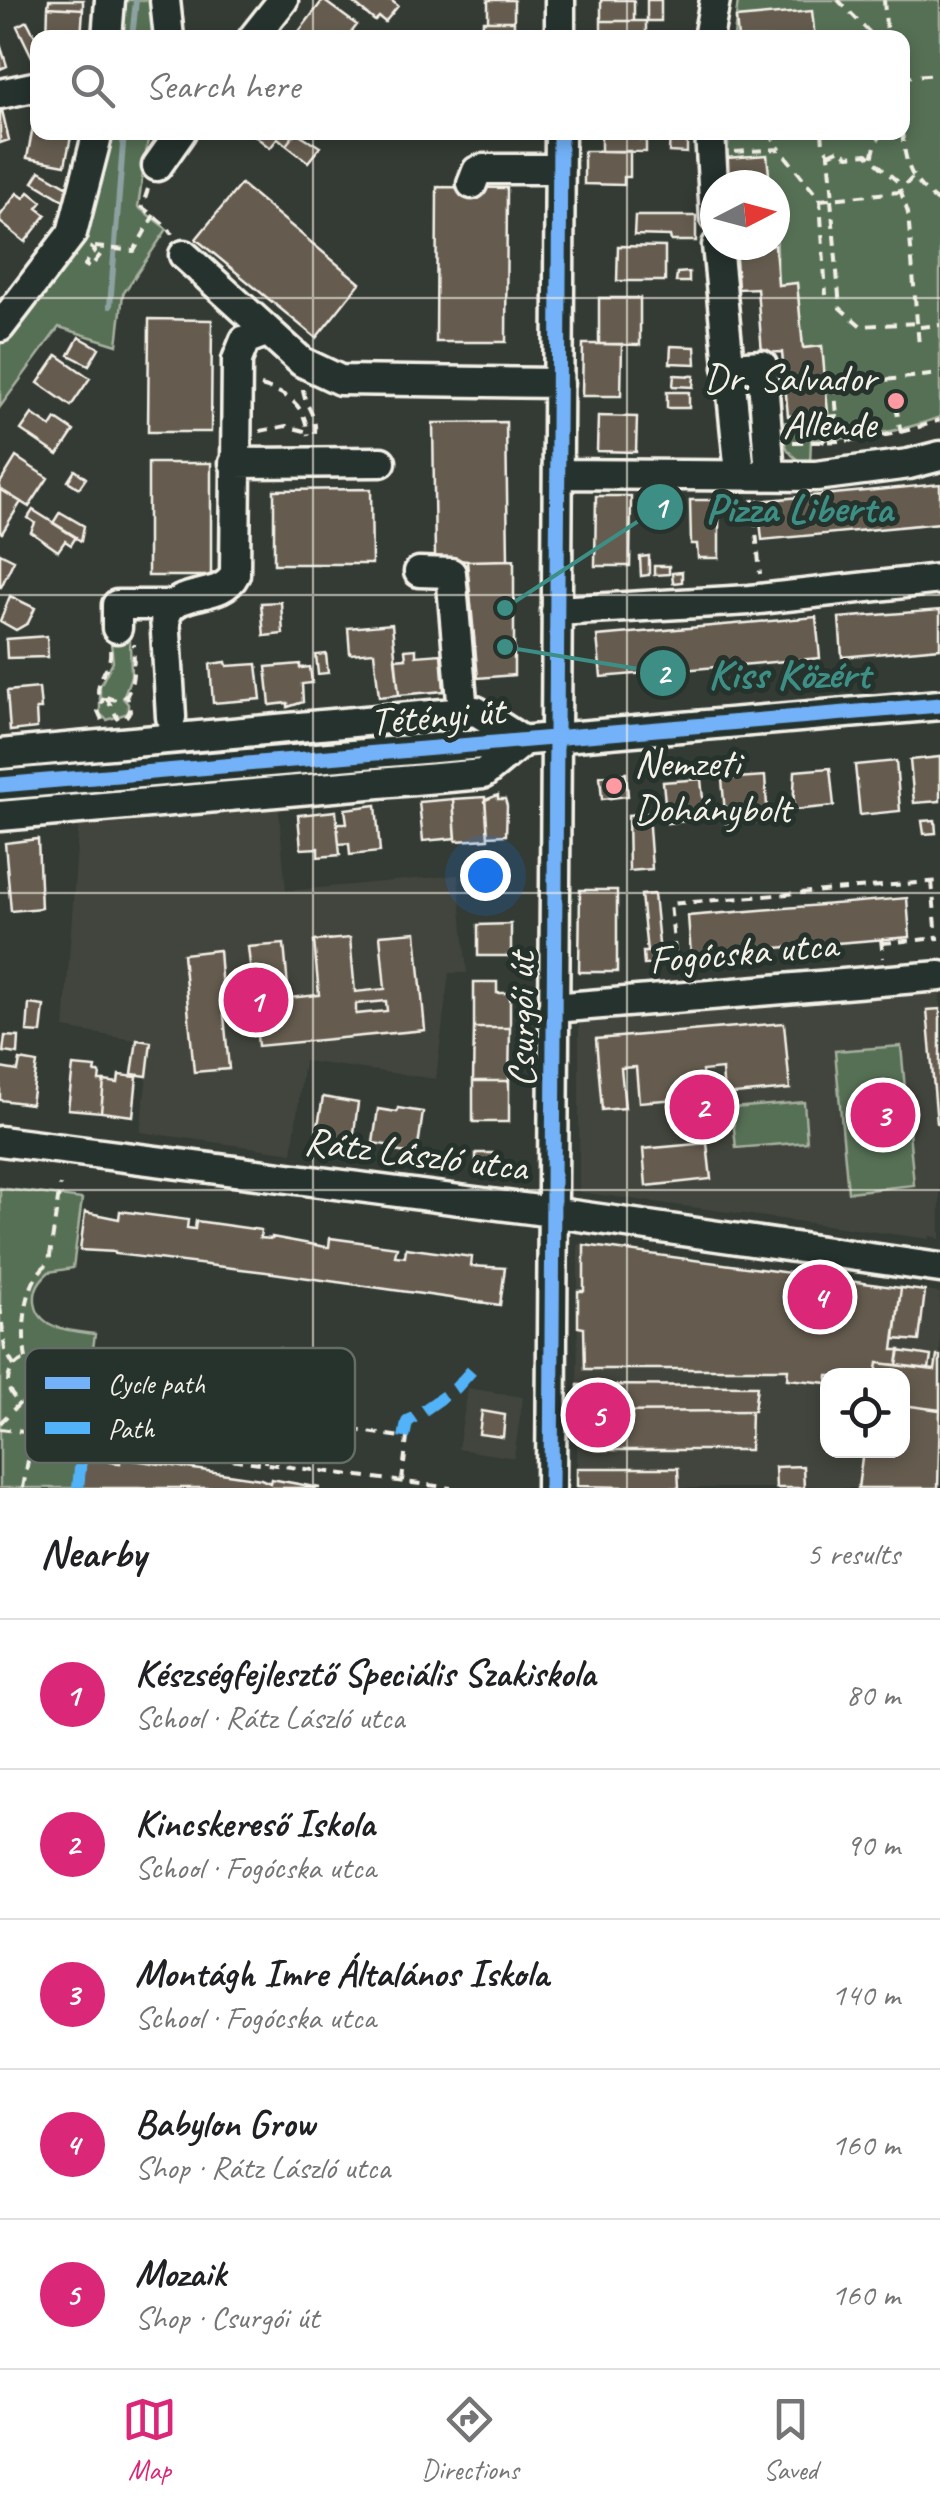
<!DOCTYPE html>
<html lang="en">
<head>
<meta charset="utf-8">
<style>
	:root { --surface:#fff; --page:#f2f2f2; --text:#202124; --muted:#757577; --line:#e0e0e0; --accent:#db2777 }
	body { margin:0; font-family:Caveat,sans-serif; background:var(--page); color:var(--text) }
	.controls { position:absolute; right:30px; bottom:30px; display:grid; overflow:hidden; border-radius:20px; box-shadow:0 5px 15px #0003 }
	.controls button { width:90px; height:90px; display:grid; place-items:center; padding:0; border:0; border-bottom:2px solid var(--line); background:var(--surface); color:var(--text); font:50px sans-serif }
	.compass { position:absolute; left:700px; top:170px; width:90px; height:90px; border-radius:50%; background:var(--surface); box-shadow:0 5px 15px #0003; rotate:84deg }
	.you { position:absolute; left:485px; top:875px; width:35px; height:35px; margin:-25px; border:8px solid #fff; border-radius:50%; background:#1a73e8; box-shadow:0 0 0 15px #1a73e833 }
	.badge { display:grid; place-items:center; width:65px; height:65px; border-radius:50%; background:var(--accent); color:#fff; font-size:32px; font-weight:700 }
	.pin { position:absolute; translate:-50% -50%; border:5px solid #fff; box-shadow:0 2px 10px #0006 }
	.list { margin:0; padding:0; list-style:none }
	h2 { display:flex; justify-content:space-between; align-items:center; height:130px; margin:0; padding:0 40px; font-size:42px }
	h2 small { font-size:32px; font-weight:400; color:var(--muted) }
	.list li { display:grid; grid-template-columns:65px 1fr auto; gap:30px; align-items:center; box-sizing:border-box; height:150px; padding:0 40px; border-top:2px solid var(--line) }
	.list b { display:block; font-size:38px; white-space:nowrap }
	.list p { margin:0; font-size:32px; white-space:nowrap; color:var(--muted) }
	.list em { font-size:32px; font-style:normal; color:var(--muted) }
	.icon { flex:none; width:55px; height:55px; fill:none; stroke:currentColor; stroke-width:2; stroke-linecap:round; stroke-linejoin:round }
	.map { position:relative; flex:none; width:940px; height:1488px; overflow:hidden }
	.search { position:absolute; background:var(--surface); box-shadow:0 5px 15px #0003; left:30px; right:30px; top:30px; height:110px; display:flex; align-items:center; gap:25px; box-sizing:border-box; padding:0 35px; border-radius:20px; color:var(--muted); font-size:38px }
	.sheet { height:880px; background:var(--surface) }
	nav { display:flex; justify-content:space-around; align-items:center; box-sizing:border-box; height:140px; border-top:2px solid var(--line); background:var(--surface); font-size:28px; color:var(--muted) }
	nav a { display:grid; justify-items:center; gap:5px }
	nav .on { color:var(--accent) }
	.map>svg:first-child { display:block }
	.built { fill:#42453c; fill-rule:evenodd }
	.green { fill:#577055; stroke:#a6b09e; stroke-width:2.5 }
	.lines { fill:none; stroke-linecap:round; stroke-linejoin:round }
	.stream { stroke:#8da1a0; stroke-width:6 }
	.building { fill:#655b50; stroke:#f4f1e8; stroke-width:2.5; fill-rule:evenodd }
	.minor-casing { stroke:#f4f1e8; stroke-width:35 }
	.path { stroke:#f4f1e8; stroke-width:4; stroke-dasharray:10 8; stroke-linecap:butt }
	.minor { stroke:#26332d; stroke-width:28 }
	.quiet { stroke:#52b3f8; stroke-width:12; stroke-dasharray:25 12; stroke-linecap:butt }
	.cycleway-casing { stroke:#26332d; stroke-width:21 }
	.cycleway { stroke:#73b2f8; stroke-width:15 }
	.grid { fill:none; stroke:#f4f1e8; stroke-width:2.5; stroke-opacity:0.55 }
	.poi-dot { fill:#ff9aa2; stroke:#26332d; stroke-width:4 }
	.labels { text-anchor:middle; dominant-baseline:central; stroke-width:10; stroke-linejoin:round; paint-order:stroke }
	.poi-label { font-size:40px; fill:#f4f1e8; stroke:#26332d; text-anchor:end }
	.street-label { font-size:40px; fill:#f4f1e8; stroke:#26332d }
	.key { fill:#26332d; stroke:#646c65; stroke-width:2.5 }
	.key-label { font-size:28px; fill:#f4f1e8 }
	.leader { fill:none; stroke:#3d8f86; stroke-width:4 }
	.callout-dot { fill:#3d8f86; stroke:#26332d; stroke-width:4 }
	.mark-label { font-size:30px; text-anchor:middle; font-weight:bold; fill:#fff }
	.callout-label { font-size:42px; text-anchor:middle; font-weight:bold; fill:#3d8f86; stroke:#26332d; stroke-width:10; stroke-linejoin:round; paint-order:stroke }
</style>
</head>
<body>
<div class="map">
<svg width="940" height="1488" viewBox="0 0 940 1488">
	<rect width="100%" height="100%" fill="#333b34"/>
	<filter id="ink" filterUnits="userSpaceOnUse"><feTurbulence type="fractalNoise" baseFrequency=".01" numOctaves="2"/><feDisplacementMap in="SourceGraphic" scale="20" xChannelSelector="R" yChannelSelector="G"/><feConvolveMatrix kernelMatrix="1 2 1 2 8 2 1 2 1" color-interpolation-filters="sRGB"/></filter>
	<g filter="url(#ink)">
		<path class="built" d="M 278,800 L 286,891 L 458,875 L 467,973 L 449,973 L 436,1079 L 304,1061 L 292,1153 L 140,1132 L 151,1043 L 64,1028 L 79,817 Z
			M 940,993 L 940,1240 L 936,1237 L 930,1236 L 929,1239 L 579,1192 L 579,1023 Z
			M 578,1244 L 940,1293 L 940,1488 L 577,1488 ZM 828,1376 L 902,1376 L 902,1450 L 828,1450 Z
			M 468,1388 L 523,1397 L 514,1458 L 458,1449 Z"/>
		<path class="green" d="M 118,0 L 160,0 L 157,37 L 114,38 Z
			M 738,0 L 940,0 L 940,417 C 898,433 856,439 811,440 L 810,465 C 788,459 783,444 780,423 L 828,419 L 822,347 L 803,348 L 797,284 L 778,285 L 775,185 L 770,185 L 767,155 L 727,158 L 729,133 L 902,132 L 902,38 L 734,37 Z
			M 106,133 L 149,133 L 138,207 L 167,229 L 123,294 L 117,345 L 59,327 L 0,407 L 0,344 L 86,230 L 102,182 Z
			M 127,639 L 130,642 L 131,676 L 123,698 L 128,704 L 128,713 L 107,720 L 100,714 L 100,686 L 113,661 L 111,643 Z
			M 901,1046 L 914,1185 L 848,1192 L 835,1051 Z
			M 804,1102 L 807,1142 L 736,1148 L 732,1108 Z
			M 0,1188 L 82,1199 L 73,1268 L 49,1272 C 40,1280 34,1288 35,1301 C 37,1330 72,1331 95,1334 L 74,1488 L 0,1488 Z"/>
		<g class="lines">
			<path class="stream" d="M 132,38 L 136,0
				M 110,306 L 124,132"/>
		</g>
		<path class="building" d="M 49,0 L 83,0 L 83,9 L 48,7 Z
			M 323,0 L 357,25 L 347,38 L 294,38 Z
			M 350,0 L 391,0 L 398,6 L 385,22 L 379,17 L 375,21 Z
			M 488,0 L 514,0 L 514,21 L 488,21 Z
			M 601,0 L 634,0 L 634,21 L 601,21 Z
			M 647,0 L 661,0 L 661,21 L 647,21 Z
			M 48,7 L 83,9 L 81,38 L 47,38 Z
			M 812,11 L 815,38 L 738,38 L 736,18 Z
			M 27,21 L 38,42 L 38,57 L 33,59 L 17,26 Z
			M 483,21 L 514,21 L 514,38 L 482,38 Z
			M 601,21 L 646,21 L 646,38 L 601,38 Z
			M 0,44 L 7,66 L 0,69 Z
			M 1,106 L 9,140 L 0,143 L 0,107 Z
			M 36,111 L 38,132 L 72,132 L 65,165 L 27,158 Z
			M 250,132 L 296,132 L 286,145 L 278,138 L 270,148 Z
			M 296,132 L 320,147 L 308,162 L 286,145 Z
			M 601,132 L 640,132 L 640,140 L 646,140 L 646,152 L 601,151 Z
			M 670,132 L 687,132 L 687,153 L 669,152 Z
			M 584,151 L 630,151 L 630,177 L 624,177 L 624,185 L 584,184 Z
			M 767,155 L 770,185 L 729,185 L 727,158 Z
			M 40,171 L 68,187 L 65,201 L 33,182 Z
			M 241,184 L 360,283 L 316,338 L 196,239 Z
			M 437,187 L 507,188 L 506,342 L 436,342 Z
			M 29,192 L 42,202 L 37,208 L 46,215 L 25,242 L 0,222 L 0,216 L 17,193 L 24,198 Z
			M 635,216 L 696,216 L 696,241 L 671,241 L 670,236 L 634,235 Z
			M 735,245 L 775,245 L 778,285 L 797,283 L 803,348 L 822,346 L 828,413 L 788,416 L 782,352 L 762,353 L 757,288 L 738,289 Z
			M 618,246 L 665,247 L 665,281 L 617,281 Z
			M 689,272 L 689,282 L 676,282 L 677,273 Z
			M 599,298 L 640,298 L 640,345 L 599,344 Z
			M 149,319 L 212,320 L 211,432 L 148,432 Z
			M 79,337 L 99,348 L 89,365 L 69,355 Z
			M 583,344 L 622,344 L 621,396 L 582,396 Z
			M 671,346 L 695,347 L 696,364 L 670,363 Z
			M 57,355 L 90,378 L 71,406 L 38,383 Z
			M 674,375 L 694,376 L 693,387 L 673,386 Z
			M 667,392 L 689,392 L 689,408 L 667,408 Z
			M 32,414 L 51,427 L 56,419 L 74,431 L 58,455 L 21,430 Z
			M 598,416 L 637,417 L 636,452 L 597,451 Z
			M 506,422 L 508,560 L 467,561 L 435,557 L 433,423 Z
			M 16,457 L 48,478 L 29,507 L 0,489 L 0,483 Z
			M 148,463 L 211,463 L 211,576 L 148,576 Z
			M 75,470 L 86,478 L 79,488 L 68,481 Z
			M 940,484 L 940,523 L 762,540 L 758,501 Z
			M 0,489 L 21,502 L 2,533 L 0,532 Z
			M 371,489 L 372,564 L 274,564 L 274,490 Z
			M 596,496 L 631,496 L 630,566 L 595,566 Z
			M 690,500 L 719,500 L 719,558 L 698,558 L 697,544 L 691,544 Z
			M 33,510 L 76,537 L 71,545 L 65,541 L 58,551 L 31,532 L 35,523 L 28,518 Z
			M 60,512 L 84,526 L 81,541 L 53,523 Z
			M 0,553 L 14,560 L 1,587 L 0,587 Z
			M 649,556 L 649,575 L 641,576 L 640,557 Z
			M 514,560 L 514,675 L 478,678 L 467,561 Z
			M 654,566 L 669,566 L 669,574 L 654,575 Z
			M 682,572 L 682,582 L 673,583 L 672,573 Z
			M 468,584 L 478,678 L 469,679 L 460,585 Z
			M 10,596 L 35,608 L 28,623 L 16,630 L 0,621 Z
			M 281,602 L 283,634 L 264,636 L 261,603 Z
			M 940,610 L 940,648 L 842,657 L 839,618 Z
			M 816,617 L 820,658 L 601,677 L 597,636 Z
			M 392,624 L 399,695 L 379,697 L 374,652 L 350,654 L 348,628 Z
			M 47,636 L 48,657 L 7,658 L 6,639 Z
			M 416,649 L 416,656 L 441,654 L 444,691 L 399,695 L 395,659 L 406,658 L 405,650 Z
			M 326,654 L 328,673 L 318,674 L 316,655 Z
			M 226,662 L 227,666 L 257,664 L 261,699 L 213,703 L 210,664 Z
			M 300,664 L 300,668 L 310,667 L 312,683 L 302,684 L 303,702 L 288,707 L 288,703 L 270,705 L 266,667 Z
			M 39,688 L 41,709 L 36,709 L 37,728 L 10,731 L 7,691 Z
			M 940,757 L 940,801 L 914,803 L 910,760 Z
			M 896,761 L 900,811 L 860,815 L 855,765 Z
			M 830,768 L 834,806 L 793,810 L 795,771 Z
			M 626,773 L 628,796 L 602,799 L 600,776 Z
			M 765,776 L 768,821 L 726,824 L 722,779 Z
			M 701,779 L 705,819 L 667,823 L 663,782 Z
			M 498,795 L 498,799 L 505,799 L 507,806 L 506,835 L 488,836 L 485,800 Z
			M 485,797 L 488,839 L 456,841 L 453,799 Z
			M 453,799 L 456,838 L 423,841 L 419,802 Z
			M 376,805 L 380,852 L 350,855 L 349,843 L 339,844 L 337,823 L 347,823 L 345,809 Z
			M 336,811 L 340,855 L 318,857 L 318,848 L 301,849 L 298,815 Z
			M 648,813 L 652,869 L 629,871 L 628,815 Z
			M 935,820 L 936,833 L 924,834 L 922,821 Z
			M 38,839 L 41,908 L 11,911 L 5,843 Z
			M 580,890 L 617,890 L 617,972 L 579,972 Z
			M 654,894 L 661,964 L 644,965 L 643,952 L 647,952 L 641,895 Z
			M 907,898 L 910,937 L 691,955 L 688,916 Z
			M 511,924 L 511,956 L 478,956 L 478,925 Z
			M 416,932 L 425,1030 L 258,1046 L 255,1013 L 224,1015 L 229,1069 L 194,1072 L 183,954 L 219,950 L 223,1004 L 254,1000 L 248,947 L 284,944 L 289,998 L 319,995 L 314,941 L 350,938 L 355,992 L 385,989 L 380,935 ZM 386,1001 L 387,1011 L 356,1014 L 356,1004 Z
			M 474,982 L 497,982 L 497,993 L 510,993 L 510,1028 L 474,1028 Z
			M 29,1004 L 44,1006 L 41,1033 L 27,1032 Z
			M 940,1009 L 940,1123 L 937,1123 L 927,1010 Z
			M 784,1023 L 790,1089 L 724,1095 L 722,1069 L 702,1071 L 704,1097 L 639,1102 L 636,1067 L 621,1068 L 625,1108 L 602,1110 L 596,1039 Z
			M 474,1028 L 510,1028 L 509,1081 L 473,1081 Z
			M 5,1036 L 19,1037 L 18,1054 L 3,1052 Z
			M 137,1040 L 151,1042 L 147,1076 L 132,1074 Z
			M 20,1060 L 37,1063 L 31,1104 L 0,1100 L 0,1068 L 18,1071 Z
			M 73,1066 L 96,1068 L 95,1073 L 100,1073 L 99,1081 L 104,1081 L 101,1112 L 68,1109 Z
			M 119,1075 L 137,1077 L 133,1116 L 101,1112 L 104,1081 L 118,1083 Z
			M 473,1081 L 509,1081 L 509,1122 L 473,1122 Z
			M 323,1097 L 358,1103 L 352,1148 L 315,1142 Z
			M 398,1108 L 423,1112 L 417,1154 L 392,1151 L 392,1146 L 373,1143 L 378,1109 L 397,1112 Z
			M 707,1143 L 711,1179 L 646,1186 L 643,1149 Z
			M 476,1153 L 495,1153 L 495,1174 L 476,1174 Z
			M 120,1211 L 188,1220 L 187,1228 L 195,1229 L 196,1221 L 261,1230 L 260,1238 L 272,1239 L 272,1237 L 326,1247 L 329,1247 L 330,1238 L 397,1247 L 395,1256 L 405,1257 L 406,1248 L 472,1257 L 471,1266 L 505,1268 L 500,1305 L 266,1272 L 115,1254 L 115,1252 L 80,1250 L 85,1212 L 119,1219 Z
			M 584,1245 L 901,1288 L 893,1350 L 900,1350 L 897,1365 L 878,1363 L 876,1376 L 828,1376 L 828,1383 L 787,1379 L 788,1369 L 585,1369 L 584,1328 L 578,1327 L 578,1291 L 584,1291 Z
			M 901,1288 L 925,1291 L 919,1341 L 895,1339 Z
			M 899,1351 L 931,1356 L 929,1369 L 897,1365 Z
			M 937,1356 L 940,1356 L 940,1410 L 902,1405 L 902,1376 L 876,1376 L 878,1363 L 935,1370 Z
			M 578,1385 L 757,1386 L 754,1411 L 578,1412 Z
			M 903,1405 L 940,1410 L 938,1488 L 858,1488 L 863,1450 L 902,1450 Z
			M 482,1411 L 505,1415 L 503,1437 L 479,1434 Z
			M 751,1411 L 750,1450 L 596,1450 L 595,1412 Z
			M 86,1455 L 111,1459 L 110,1462 L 120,1463 L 120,1458 L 261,1479 L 270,1483 L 271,1479 L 320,1488 L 82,1488 Z
			M 803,1466 L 804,1488 L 776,1488 L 775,1467 Z
			M 577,1468 L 678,1468 L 679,1488 L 577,1486 Z"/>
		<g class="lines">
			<g class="minor-casing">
				<path id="minor" d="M 165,0 L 169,38
					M 560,0 L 560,38
					M 107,38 L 110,0
					M 253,38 L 283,0
					M 708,38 L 715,0
					M 0,94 L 38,86
					M 710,132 L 715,218
					M 157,166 L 181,132
					M 472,184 L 477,171 L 483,169 L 560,169
					M 717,245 L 740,473
					M 184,255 L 302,362 L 340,380 L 559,383
					M 0,327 L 72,233 L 98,132
					M 728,367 L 762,365 L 770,475
					M 234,463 L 381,462
					M 558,474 L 816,476 L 909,464 L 940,456
					M 419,572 L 451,573 L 463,712
					M 556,611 L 750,600 L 940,579
					M 117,628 L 117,605 L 172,605
					M 171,717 L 165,615 C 180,586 221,602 235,574 L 237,360 L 245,340 L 266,332
					M 0,754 L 476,711 L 523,741
					M 0,785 L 940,705
					M 0,816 L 483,774 L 523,741
					M 553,1008 L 940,976
					M 0,1141 L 530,1209 L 940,1268
					M 551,1488 L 560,132"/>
			</g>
			<path class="path" d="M 838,0 L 875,38
				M 884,0 L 887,38
				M 902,77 L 940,74
				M 768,132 L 780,149
				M 822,132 L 823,144 L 829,154 L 833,199
				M 884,132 L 876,142 L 872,159 L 897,181 L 908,213 L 919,346
				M 902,132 C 906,168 911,182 940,203
				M 735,152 L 780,149 L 820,200 L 826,295
				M 829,154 L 840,149 L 848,156 L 867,154 L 872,159
				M 148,189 L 142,207 L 168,227 L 172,234
				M 831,199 L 840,308 L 861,326 L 917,323
				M 820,200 L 899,192 L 912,178
				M 90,247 L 95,251 L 85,265 L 90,268 L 105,249
				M 95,247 L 134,251 L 154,215
				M 920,327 L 940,325
				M 261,386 C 289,394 305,405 308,435
				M 303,389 C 304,406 317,414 315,433 L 308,436
				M 896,406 L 901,433
				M 792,420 L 837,416 L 853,442
				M 260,431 L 286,426 L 308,432
				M 793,442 C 844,443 891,438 940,420
				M 822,443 L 837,416 L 835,392 L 865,382 L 940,374
				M 753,499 L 760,574
				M 110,650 C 112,667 98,675 98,692 C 138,720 133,666 134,644
				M 106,697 L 118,719
				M 126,717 L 130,711 L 127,695
				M 102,720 L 98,711 L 104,697
				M 932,881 L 937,939
				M 881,939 L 883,958
				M 828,943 L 830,958
				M 882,943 L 940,938
				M 774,948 L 776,962
				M 676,961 L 720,957 L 721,968
				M 677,971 L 670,904 L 940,881
				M 0,1305 L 5,1350 L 14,1366
				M8 1382a23 23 0 1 1 46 0a23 23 0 1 1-46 0Z
				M 26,1359 C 21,1331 24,1279 49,1263 L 60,1185
				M 232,1384 L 272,1388
				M 53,1392 L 196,1414 L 230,1397 L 233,1376
				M 0,1423 L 20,1403
				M 334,1427 L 407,1438 L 402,1481
				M 0,1429 L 451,1488
				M 265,1463 L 279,1347
				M 23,1488 L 38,1405"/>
			<use href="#minor" class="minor"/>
			<path class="quiet" d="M 93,1381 L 199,1396
				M 90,1400 L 94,1370 L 232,1387
				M 203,1412 L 209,1378
				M 188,1413 L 193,1382
				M 404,1438 L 407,1422 L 456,1388 L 473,1369
				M 78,1488 L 85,1419"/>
			<g class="cycleway-casing">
				<path id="cycleway" d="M 0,785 L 940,705
					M 551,1488 L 560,132"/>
			</g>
			<use href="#cycleway" class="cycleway"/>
		</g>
	</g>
	<path class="grid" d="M 313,0 L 313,38M 627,0 L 627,38M 313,132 L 313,1488M 627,132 L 627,1488M 0,298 L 940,298M 0,595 L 940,595M 0,893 L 940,893M 0,1190 L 940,1190"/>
	<g class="poi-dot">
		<circle cx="896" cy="401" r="10"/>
		<circle cx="614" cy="786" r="10"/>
	</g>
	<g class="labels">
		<g class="poi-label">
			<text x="876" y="378">Dr. Salvador<tspan x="876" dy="46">Allende</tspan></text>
			<text x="634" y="763" text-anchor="start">Nemzeti<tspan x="634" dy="46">Dohánybolt</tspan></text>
		</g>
		<g class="street-label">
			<text transform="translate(437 716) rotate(-5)">Tétényi út</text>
			<text transform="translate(743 952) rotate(-5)">Fogócska utca</text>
			<text transform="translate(521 1020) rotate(-90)">Csurgói út</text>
			<text transform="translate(416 1154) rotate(7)">Rátz László utca</text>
		</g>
	</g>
	<rect x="25" y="1348" width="330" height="115" rx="15" class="key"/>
	<rect x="45" y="1377" width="45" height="12" fill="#73b2f8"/>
	<rect x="45" y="1422" width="45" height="12" fill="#52b3f8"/>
	<g class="key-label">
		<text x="108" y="1393">Cycle path</text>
		<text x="108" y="1438">Path</text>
	</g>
	<path class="leader" d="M505 608L660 507M505 647L663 673"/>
	<g class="callout-dot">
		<circle cx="505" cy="608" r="10"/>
		<circle cx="505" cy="647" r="10"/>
		<circle cx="660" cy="507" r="25"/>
		<circle cx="663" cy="673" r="25"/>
	</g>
	<g class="mark-label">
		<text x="660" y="517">1</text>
		<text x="663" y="684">2</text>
	</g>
	<g class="callout-label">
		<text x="799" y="522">Pizza Liberta</text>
		<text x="789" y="688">Kiss Közért</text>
	</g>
</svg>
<div class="controls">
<button><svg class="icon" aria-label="locate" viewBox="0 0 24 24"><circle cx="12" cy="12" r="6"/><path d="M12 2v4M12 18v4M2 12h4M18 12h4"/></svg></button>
</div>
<svg class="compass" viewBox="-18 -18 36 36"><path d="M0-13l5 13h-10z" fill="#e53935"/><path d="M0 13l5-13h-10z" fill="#757577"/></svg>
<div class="you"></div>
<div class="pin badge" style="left:256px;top:1000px">1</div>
<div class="pin badge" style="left:702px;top:1107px">2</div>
<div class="pin badge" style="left:883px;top:1115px">3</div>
<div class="pin badge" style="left:820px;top:1297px">4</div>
<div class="pin badge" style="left:598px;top:1415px">5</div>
<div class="search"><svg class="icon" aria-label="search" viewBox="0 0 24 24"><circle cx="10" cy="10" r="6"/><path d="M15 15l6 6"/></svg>Search here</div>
</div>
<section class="sheet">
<h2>Nearby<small>5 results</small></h2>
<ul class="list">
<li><span class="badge">1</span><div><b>Készségfejlesztő Speciális Szakiskola</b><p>School · Rátz László utca</p></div><em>80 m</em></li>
<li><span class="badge">2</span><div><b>Kincskereső Iskola</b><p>School · Fogócska utca</p></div><em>90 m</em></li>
<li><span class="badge">3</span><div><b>Montágh Imre Általános Iskola</b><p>School · Fogócska utca</p></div><em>140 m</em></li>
<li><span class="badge">4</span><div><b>Babylon Grow</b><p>Shop · Rátz László utca</p></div><em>160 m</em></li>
<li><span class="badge">5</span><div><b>Mozaik</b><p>Shop · Csurgói út</p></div><em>160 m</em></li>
</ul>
</section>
<nav>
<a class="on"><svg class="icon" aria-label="map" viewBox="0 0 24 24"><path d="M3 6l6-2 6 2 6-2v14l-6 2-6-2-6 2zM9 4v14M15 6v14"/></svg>Map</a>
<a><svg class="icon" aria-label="directions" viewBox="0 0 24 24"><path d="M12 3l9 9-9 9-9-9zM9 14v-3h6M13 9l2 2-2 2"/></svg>Directions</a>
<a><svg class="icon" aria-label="saved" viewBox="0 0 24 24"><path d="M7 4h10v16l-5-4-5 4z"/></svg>Saved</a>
</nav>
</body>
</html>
